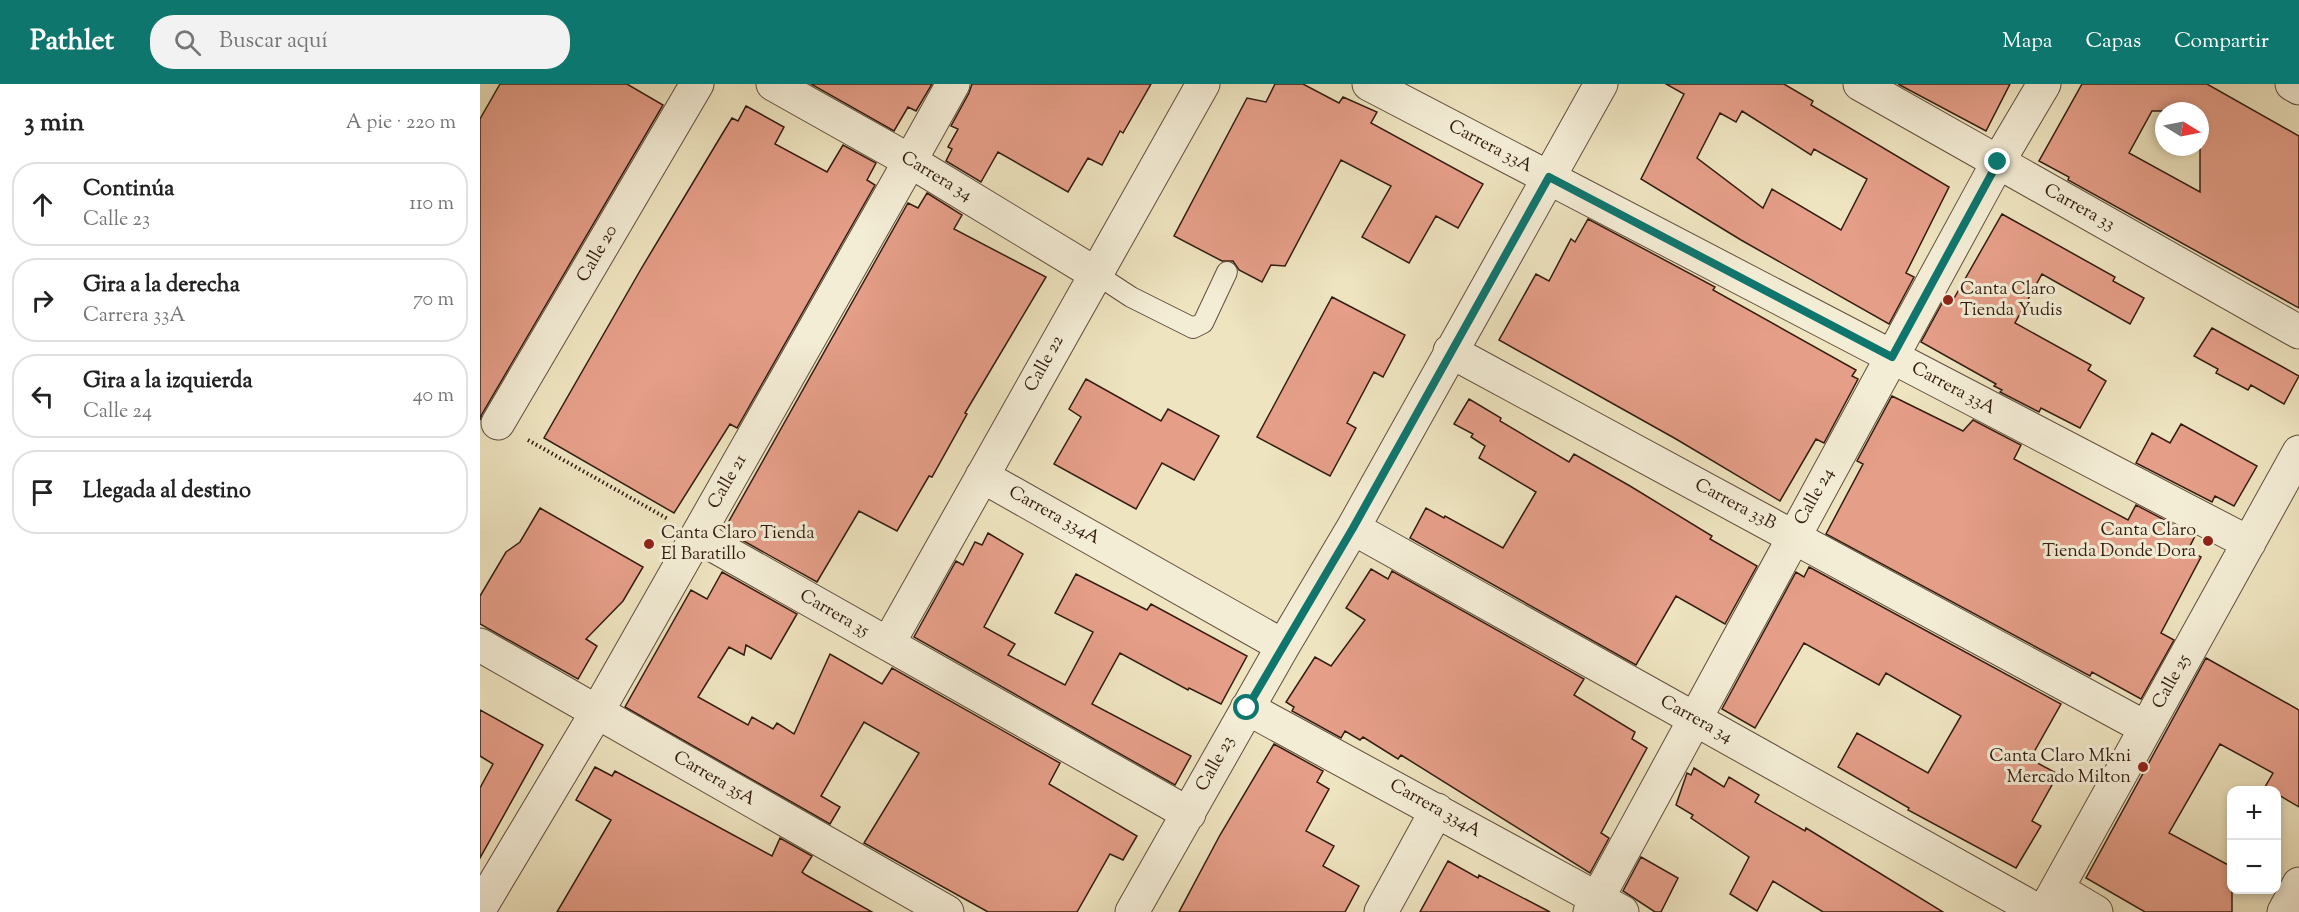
<!DOCTYPE html>
<html lang="es">
<head>
<meta charset="utf-8">
<style>
	:root { --surface:#fff; --page:#f2f2f2; --text:#222; --muted:#767676; --line:#e0e0e0; --accent:#0f766e }
	body { margin:0; font-family:"Sorts Mill Goudy",serif; background:var(--page); color:var(--text) }
	.controls { position:absolute; right:18px; bottom:18px; display:grid; overflow:hidden; border-radius:12px; box-shadow:0 3px 9px #0003 }
	.controls button { width:54px; height:54px; display:grid; place-items:center; padding:0; border:0; border-bottom:2px solid var(--line); background:var(--surface); color:var(--text); font:30px sans-serif }
	.compass { position:absolute; left:1675px; top:18px; width:54px; height:54px; border-radius:50%; background:var(--surface); box-shadow:0 3px 9px #0003; rotate:100deg }
	.stop { position:absolute; width:18px; height:18px; margin:-14px; border:4px solid #0f766e; border-radius:50%; background:#fff }
	.stop.end { background:#0f766e; border-color:#fff; box-shadow:0 2px 6px #0008 }
	.list { margin:0; padding:0; list-style:none }
	h2 { display:flex; justify-content:space-between; align-items:center; height:78px; margin:0; padding:0 24px; font-size:26px }
	h2 small { font-size:20px; font-weight:400; color:var(--muted) }
	.list li { display:grid; grid-template-columns:39px 1fr auto; gap:18px; align-items:center; box-sizing:border-box; height:84px; margin:0 12px 12px; padding:0 12px; border:2px solid var(--line); border-radius:24px }
	.list b { display:block; font-size:22px; white-space:nowrap }
	.list p { margin:0; font-size:20px; white-space:nowrap; color:var(--muted) }
	.list em { font-size:20px; font-style:normal; color:var(--muted) }
	.icon { flex:none; width:33px; height:33px; fill:none; stroke:currentColor; stroke-width:2; stroke-linecap:round; stroke-linejoin:round }
	.map { position:relative; flex:none; width:1819px; height:828px; overflow:hidden }
	header { display:flex; align-items:center; gap:36px; box-sizing:border-box; height:84px; padding:0 30px; background:var(--accent); color:#fff }
	header strong { font-size:28px }
	nav { display:flex; gap:33px; margin-inline-start:auto; font-size:21px }
	.search { width:420px; height:54px; background:var(--page); display:flex; align-items:center; gap:15px; box-sizing:border-box; padding:0 21px; border-radius:24px; color:var(--muted); font-size:22px }
	main { display:flex }
	aside { flex:1; background:var(--surface) }
	.map>svg:first-child { display:block }
	.building { fill:#e59e88; stroke:#331c10; stroke-width:1.5; fill-rule:evenodd }
	.lines { fill:none; stroke-linecap:round; stroke-linejoin:round }
	.service-casing { stroke:#624e3c; stroke-width:22 }
	.minor-casing { stroke:#624e3c; stroke-width:35 }
	.tertiary-casing { stroke:#624e3c; stroke-width:35 }
	.path { stroke:#331c10; stroke-width:4; stroke-dasharray:1.5 3; stroke-linecap:butt }
	.service { stroke:#f4edd6; stroke-width:20 }
	.minor { stroke:#f4edd6; stroke-width:33 }
	.tertiary { stroke:#f4edd6; stroke-width:33 }
	.route { stroke:#0f766e; stroke-width:8 }
	.poi-dot { fill:#8f2418; stroke:#f4edd6; stroke-width:2 }
	.labels { text-anchor:middle; dominant-baseline:central; stroke-width:6; stroke-linejoin:round; paint-order:stroke }
	.street-label { font-size:18px; fill:#331c10; stroke:#f4edd6 }
	.poi-label { font-size:18px; fill:#331c10; stroke:#f4edd6; text-anchor:start }
</style>
</head>
<body>
<header>
<strong>Pathlet</strong>
<div class="search"><svg class="icon" aria-label="search" viewBox="0 0 24 24"><circle cx="10" cy="10" r="6"/><path d="M15 15l6 6"/></svg>Buscar aquí</div>
<nav><a>Mapa</a><a>Capas</a><a>Compartir</a></nav>
</header>
<main>
<aside>
<h2>3 min<small>A pie · 220 m</small></h2>
<ul class="list">
<li><svg class="icon" aria-label="ahead" viewBox="0 0 24 24"><path d="M12 20V5M6 11l6-6 6 6"/></svg><div><b>Continúa</b><p>Calle 23</p></div><em>110 m</em></li>
<li><svg class="icon" aria-label="right" viewBox="0 0 24 24"><path d="M7 20v-9h11M14 6l5 5-5 5"/></svg><div><b>Gira a la derecha</b><p>Carrera 33A</p></div><em>70 m</em></li>
<li><svg class="icon" aria-label="left" viewBox="0 0 24 24"><path d="M17 20v-9H6M10 6l-5 5 5 5"/></svg><div><b>Gira a la izquierda</b><p>Calle 24</p></div><em>40 m</em></li>
<li><svg class="icon" aria-label="arrive" viewBox="0 0 24 24"><path d="M6 21V4h12l-3 4 3 4H6"/></svg><div><b>Llegada al destino</b></div></li>
</ul>
</aside>
<div class="map">
<svg width="1819" height="828" viewBox="0 0 1819 828">
	<rect width="100%" height="100%" fill="#eee4c0"/>
	<filter id="stains"><feTurbulence type="fractalNoise" baseFrequency=".00333" numOctaves="4"/><feColorMatrix values="0 0 0 0 .2 0 0 0 0 .09 0 0 0 0 .02 0 0 0 .5 -.17"/></filter>
	<radialGradient id="worn" r=".72"><stop offset=".6" stop-color="#630" stop-opacity="0"/><stop offset="1" stop-color="#630" stop-opacity=".3"/></radialGradient>
	<path class="building" d="M 20,0 L 147,0 L 183,21 L 2,330 L 0,336 L 0,35 Z
		M 331,0 L 452,0 L 436,27 L 428,23 L 414,47 Z
		M 492,0 L 671,0 L 643,49 L 640,47 L 622,81 L 608,74 L 588,108 L 518,68 L 501,98 L 466,77 L 472,65 L 468,63 L 478,45 L 471,42 L 489,9 Z
		M 795,0 L 823,0 L 859,19 L 863,13 L 897,28 L 891,39 L 1003,100 L 978,144 L 956,132 L 929,179 L 882,153 L 911,102 L 861,76 L 805,182 L 791,181 L 782,198 L 759,186 L 753,177 L 742,177 L 694,152 L 767,14 L 786,18 Z
		M 1186,0 L 1304,0 L 1333,17 L 1331,21 L 1469,103 L 1426,189 L 1434,193 L 1409,240 L 1261,156 L 1161,95 L 1204,10 ZM 1262,27 L 1331,71 L 1334,65 L 1387,95 L 1361,146 L 1292,105 L 1283,124 L 1217,74 L 1240,29 L 1256,38 Z
		M 1418,0 L 1530,0 L 1506,47 Z
		M 1602,0 L 1727,0 L 1819,52 L 1819,224 L 1588,96 L 1589,93 L 1559,77 ZM 1672,27 L 1720,27 L 1720,108 L 1649,69 Z
		M 266,22 L 304,43 L 295,60 L 347,88 L 363,61 L 396,79 L 387,96 L 395,101 L 257,344 L 250,340 L 194,429 L 64,354 L 161,185 L 241,52 L 252,34 L 258,37 Z
		M 447,109 L 482,131 L 474,145 L 566,193 L 485,329 L 487,330 L 452,393 L 449,392 L 417,447 L 379,427 L 337,498 L 244,446 L 428,119 L 438,124 Z
		M 1522,130 L 1635,193 L 1633,197 L 1664,214 L 1650,240 L 1562,190 L 1535,239 L 1611,281 L 1608,286 L 1626,297 L 1600,344 L 1561,324 L 1559,328 L 1520,308 L 1522,306 L 1514,302 L 1516,300 L 1441,258 L 1466,212 L 1473,216 Z
		M 1108,135 L 1235,203 L 1233,206 L 1376,286 L 1372,292 L 1378,295 L 1344,359 L 1336,355 L 1300,417 L 1196,355 L 1019,256 L 1056,190 L 1069,197 L 1091,155 L 1095,158 Z
		M 852,213 L 925,251 L 903,293 L 894,288 L 867,339 L 876,344 L 850,392 L 777,353 Z
		M 1732,244 L 1819,292 L 1804,320 L 1771,301 L 1768,306 L 1736,289 L 1738,285 L 1714,272 Z
		M 606,295 L 681,337 L 688,325 L 739,352 L 714,396 L 682,379 L 656,425 L 574,380 L 601,333 L 589,325 Z
		M 1412,312 L 1483,347 L 1493,336 L 1541,361 L 1534,375 L 1648,436 L 1656,421 L 1715,452 L 1708,466 L 1721,473 L 1681,549 L 1694,556 L 1661,615 L 1612,588 L 1610,592 L 1346,450 L 1383,380 L 1377,377 Z
		M 989,315 L 1021,334 L 1020,337 L 1089,378 L 1094,370 L 1150,402 L 1232,452 L 1230,455 L 1277,482 L 1245,540 L 1196,512 L 1156,581 L 930,454 L 946,424 L 964,434 L 965,432 L 1023,464 L 1056,408 L 999,374 L 1005,362 L 991,353 L 993,350 L 974,340 Z
		M 1701,340 L 1777,382 L 1754,422 L 1735,412 L 1732,418 L 1656,379 L 1672,349 L 1690,359 Z
		M 60,424 L 163,483 L 143,517 L 106,555 L 117,562 L 98,595 L 0,540 L 0,512 L 26,468 L 40,458 Z
		M 508,449 L 543,470 L 504,543 L 535,560 L 528,571 L 585,601 L 613,548 L 575,529 L 596,490 L 667,526 L 671,520 L 767,572 L 741,620 L 709,604 L 708,606 L 640,569 L 612,620 L 711,672 L 695,701 L 434,553 L 476,477 L 483,481 L 495,458 L 502,461 Z
		M 1329,483 L 1581,620 L 1550,675 L 1578,690 L 1552,737 L 1561,742 L 1536,784 L 1428,726 L 1429,724 L 1358,683 L 1377,649 L 1448,689 L 1481,632 L 1406,589 L 1399,601 L 1324,559 L 1275,644 L 1242,625 L 1316,488 L 1324,493 Z
		M 891,485 L 908,495 L 912,487 L 1104,595 L 1094,611 L 1155,648 L 1152,655 L 1167,664 L 1121,749 L 1129,754 L 1110,789 L 921,671 L 918,675 L 883,653 L 880,656 L 865,647 L 861,654 L 812,627 L 814,623 L 806,618 L 835,573 L 851,582 L 885,536 L 866,524 Z
		M 242,488 L 317,530 L 291,575 L 266,561 L 264,571 L 249,563 L 218,613 L 268,641 L 272,633 L 293,645 L 297,639 L 314,650 L 350,570 L 402,600 L 412,584 L 580,679 L 569,700 L 657,752 L 643,776 L 630,770 L 597,828 L 508,828 L 384,759 L 439,669 L 384,638 L 341,712 L 360,723 L 350,740 L 145,623 L 211,506 L 227,515 Z
		M 1726,574 L 1819,626 L 1819,723 L 1797,710 L 1797,706 L 1785,703 L 1793,689 L 1740,660 L 1689,749 L 1752,783 L 1752,828 L 1665,828 L 1606,794 Z
		M 0,626 L 63,661 L 0,774 L 0,704 L 13,680 L 0,672 Z
		M 794,660 L 843,687 L 837,698 L 849,705 L 826,747 L 854,762 L 843,782 L 879,802 L 865,828 L 699,828 L 740,751 Z
		M 115,683 L 132,692 L 135,687 L 292,772 L 300,754 L 332,772 L 322,788 L 326,791 L 392,828 L 77,828 L 131,736 L 96,716 Z
		M 1214,684 L 1244,703 L 1249,693 L 1279,711 L 1275,718 L 1325,747 L 1326,744 L 1463,828 L 1343,828 L 1293,797 L 1277,827 L 1250,810 L 1269,773 L 1211,734 L 1213,731 L 1196,721 L 1207,689 L 1211,691 Z
		M 1161,773 L 1198,794 L 1181,828 L 1175,828 L 1143,807 Z
		M 968,777 L 998,794 L 999,791 L 1070,828 L 940,828 Z"/>
	<g class="lines">
		<g class="service-casing">
			<path id="service" d="M 616,190 L 651,213 L 713,244 L 723,239 L 747,188"/>
		</g>
		<g class="minor-casing">
			<path id="minor" d="M 889,0 L 1769,459
				M 1380,0 L 1819,248
				M 1812,0 L 1819,4
				M 970,267 L 1666,644
				M 18,339 L 217,0
				M 502,392 L 803,562
				M 873,444 L 1560,828
				M 217,452 L 709,730
				M 408,560 L 723,0
				M 0,561 L 467,828
				M 767,624 L 1142,828
				M 1577,805 L 1616,828
				M 0,824 L 117,628 L 430,77 L 616,190
				M 652,828 L 803,562 L 873,444 L 1121,0
				M 901,828 L 957,726
				M 1110,828 L 1518,78 L 1564,0
				M 1564,828 L 1819,368
				M 1804,828 L 1819,800"/>
		</g>
		<g class="tertiary-casing">
			<path id="tertiary" d="M 293,0 L 430,77 L 473,0"/>
		</g>
		<path class="path" d="M 48,356 L 188,435"/>
		<use href="#service" class="service"/>
		<use href="#minor" class="minor"/>
		<use href="#tertiary" class="tertiary"/>
	</g>
	<g class="lines">
		<path class="route" d="M 767,624 L 873,444 L 1069,93 L 1412,273 L 1518,78"/>
	</g>
	<g class="poi-dot">
		<circle cx="1468" cy="216" r="6"/>
		<circle cx="1728" cy="457" r="6"/>
		<circle cx="169" cy="460" r="6"/>
		<circle cx="1663" cy="683" r="6"/>
	</g>
	<g class="labels">
		<g class="street-label">
			<text transform="translate(1010 63) rotate(28)">Carrera 33A</text>
			<text transform="translate(456 93) rotate(31)">Carrera 34</text>
			<text transform="translate(1599 124) rotate(29)">Carrera 33</text>
			<text transform="translate(118 170) rotate(-60)">Calle 20</text>
			<text transform="translate(565 280) rotate(-61)">Calle 22</text>
			<text transform="translate(1473 305) rotate(28)">Carrera 33A</text>
			<text transform="translate(248 398) rotate(-60)">Calle 21</text>
			<text transform="translate(1335 413) rotate(-61)">Calle 24</text>
			<text transform="translate(1255 421) rotate(28)">Carrera 33B</text>
			<text transform="translate(574 432) rotate(29)">Carrera 334A</text>
			<text transform="translate(354 530) rotate(30)">Carrera 35</text>
			<text transform="translate(1692 598) rotate(-61)">Calle 25</text>
			<text transform="translate(1216 636) rotate(29)">Carrera 34</text>
			<text transform="translate(736 680) rotate(-61)">Calle 23</text>
			<text transform="translate(234 695) rotate(30)">Carrera 35A</text>
			<text transform="translate(955 725) rotate(29)">Carrera 334A</text>
		</g>
		<g class="poi-label">
			<text x="1480" y="206">Canta Claro<tspan x="1480" dy="21">Tienda Yudis</tspan></text>
			<text x="1716" y="447" text-anchor="end">Canta Claro<tspan x="1716" dy="21">Tienda Donde Dora</tspan></text>
			<text x="181" y="450">Canta Claro Tienda<tspan x="181" dy="21">El Baratillo</tspan></text>
			<text x="1651" y="673" text-anchor="end">Canta Claro Mkni<tspan x="1651" dy="21">Mercado Milton</tspan></text>
		</g>
	</g>
	<rect width="100%" height="100%" filter="url(#stains)"/>
	<rect width="100%" height="100%" fill="url(#worn)"/>
</svg>
<div class="controls">
<button>+</button>
<button>−</button>
</div>
<svg class="compass" viewBox="-18 -18 36 36"><path d="M0-13l5 13h-10z" fill="#e53935"/><path d="M0 13l5-13h-10z" fill="#767676"/></svg>
<div class="stop" style="left:767px;top:624px"></div>
<div class="stop end" style="left:1518px;top:78px"></div>
</div>
</main>
</body>
</html>
